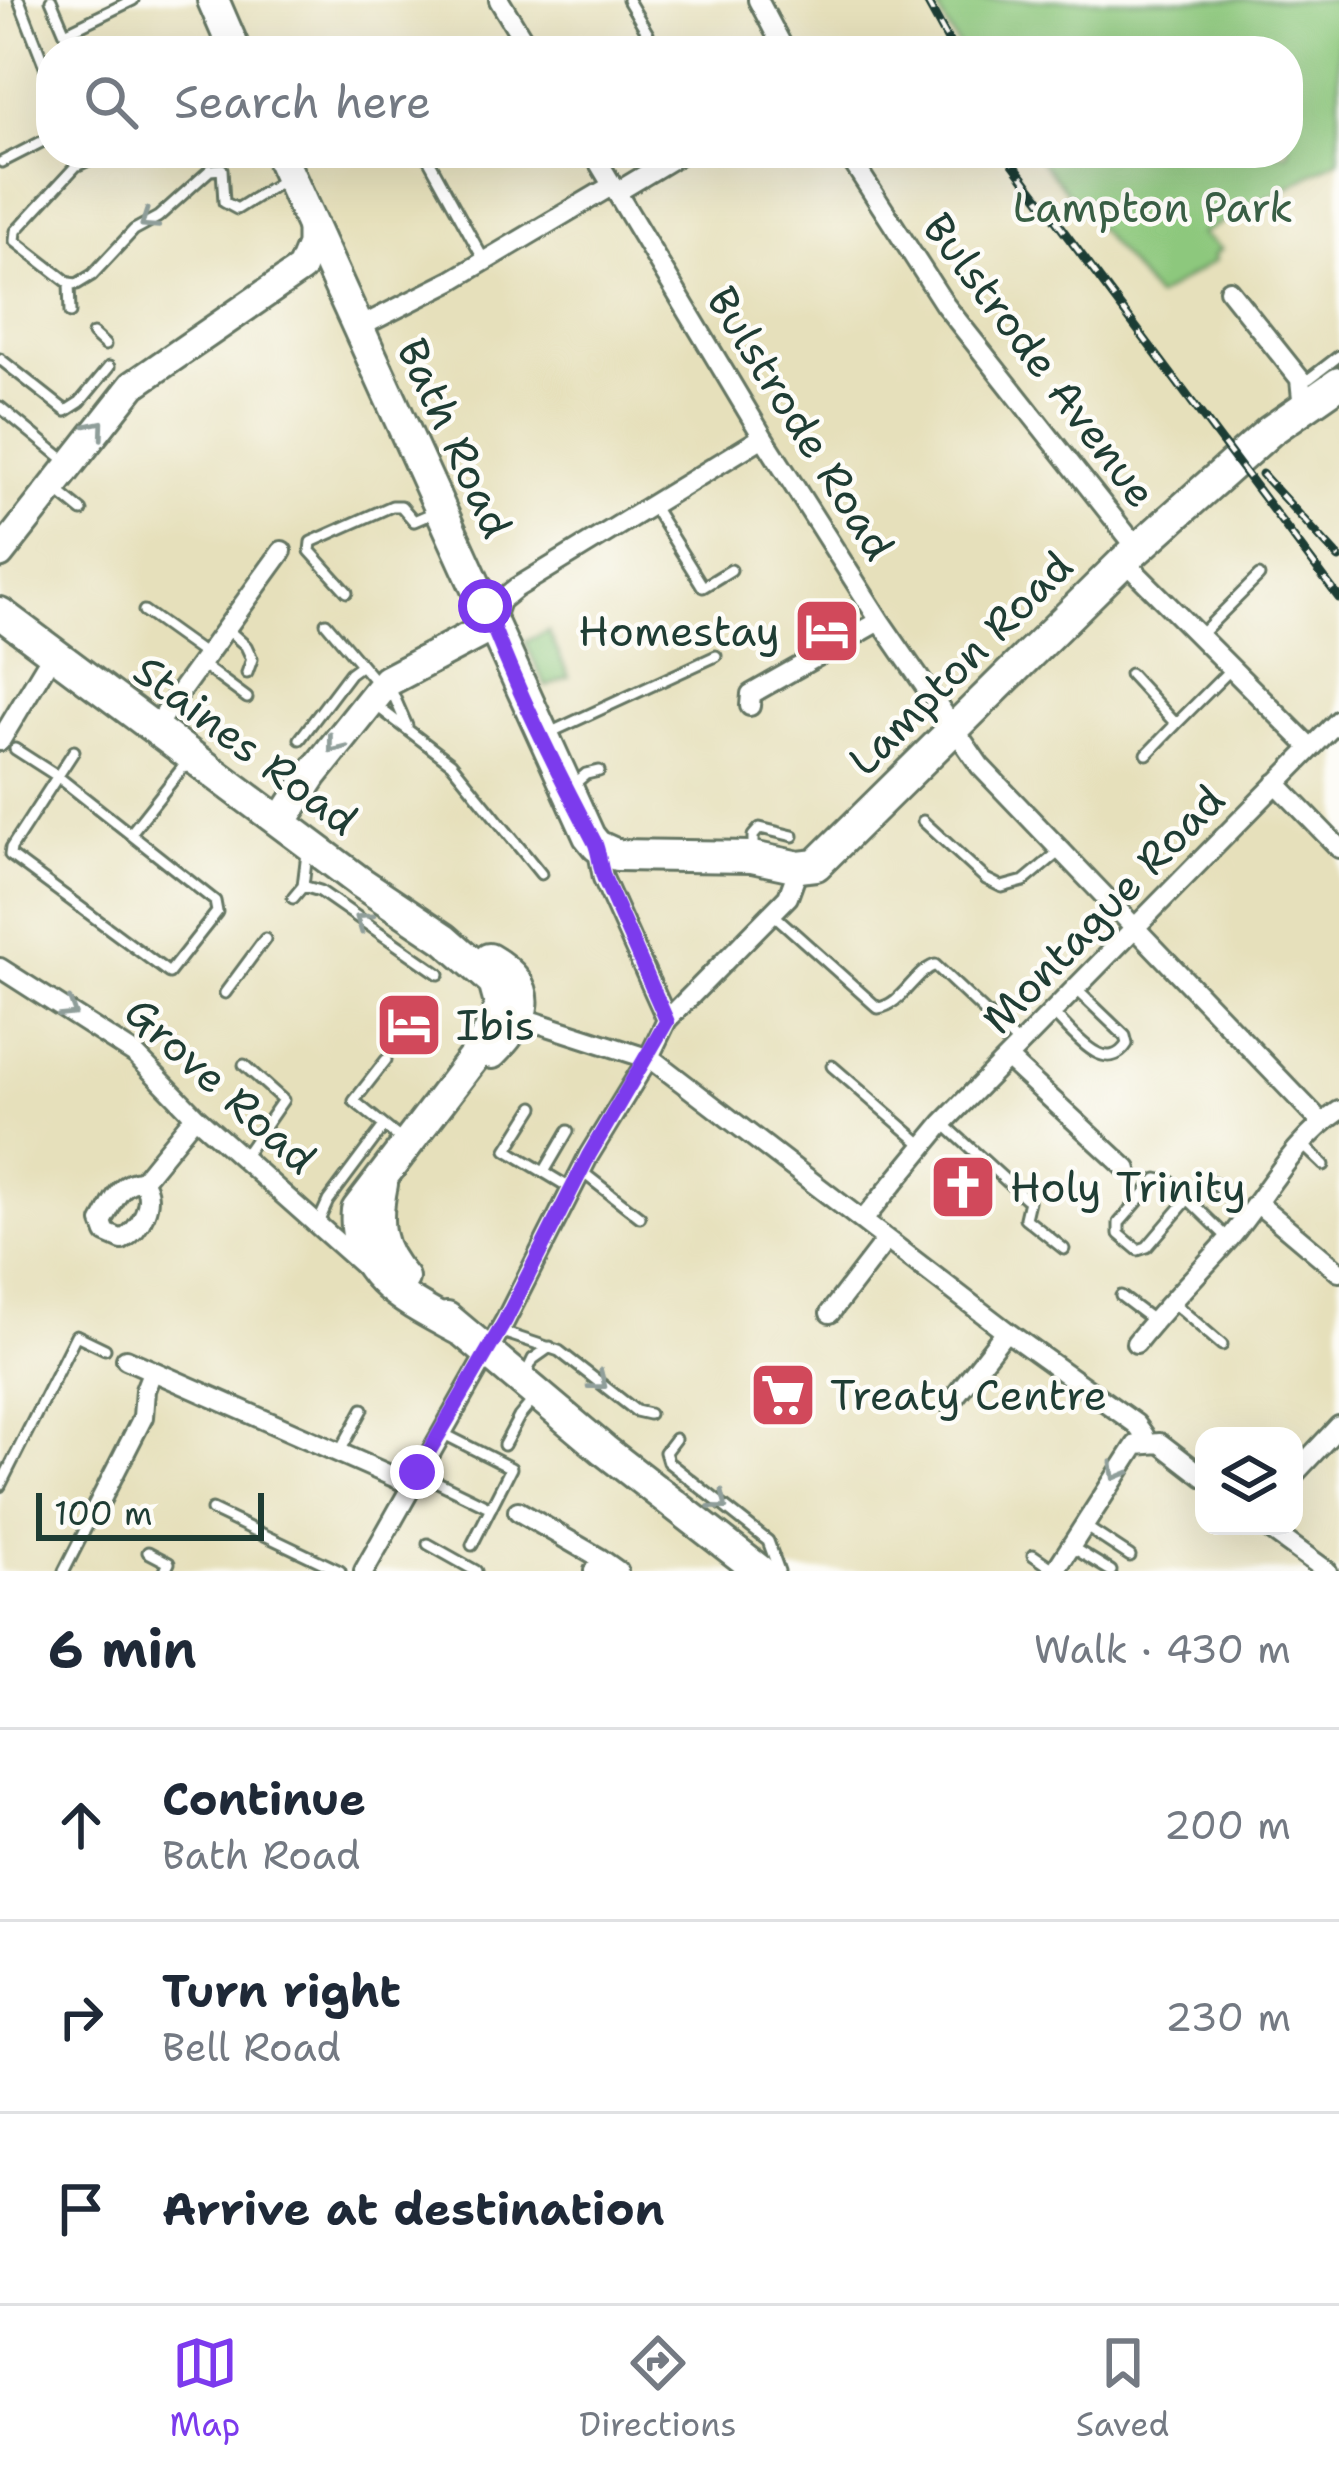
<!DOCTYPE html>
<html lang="en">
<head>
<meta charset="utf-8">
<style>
	:root { --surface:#fff; --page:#f2f2f3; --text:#1f2937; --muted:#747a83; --line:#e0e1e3; --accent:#7c3aed }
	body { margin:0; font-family:"Shantell Sans",sans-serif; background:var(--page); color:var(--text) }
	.controls { position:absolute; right:36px; bottom:36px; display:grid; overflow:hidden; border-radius:24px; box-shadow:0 12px 48px #0002 }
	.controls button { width:108px; height:108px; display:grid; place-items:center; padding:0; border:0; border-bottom:3px solid var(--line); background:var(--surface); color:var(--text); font:60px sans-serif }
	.scale { position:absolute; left:36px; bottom:30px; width:228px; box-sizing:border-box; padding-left:12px; border:6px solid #1f3d34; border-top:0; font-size:33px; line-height:42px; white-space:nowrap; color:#1f3d34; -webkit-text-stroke:9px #fdfcf7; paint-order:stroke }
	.stop { position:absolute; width:36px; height:36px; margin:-27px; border:9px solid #7c3aed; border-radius:50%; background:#fff }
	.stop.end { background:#7c3aed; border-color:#fff; box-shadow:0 3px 12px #0008 }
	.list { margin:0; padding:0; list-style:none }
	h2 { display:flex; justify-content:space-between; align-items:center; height:156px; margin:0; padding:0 48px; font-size:51px }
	h2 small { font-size:39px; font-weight:400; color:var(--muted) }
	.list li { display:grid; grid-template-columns:78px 1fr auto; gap:36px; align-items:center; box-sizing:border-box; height:192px; padding:0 48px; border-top:3px solid var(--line) }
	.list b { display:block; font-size:45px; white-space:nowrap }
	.list p { margin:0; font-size:39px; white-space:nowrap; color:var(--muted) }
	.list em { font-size:39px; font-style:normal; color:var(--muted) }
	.icon { flex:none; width:66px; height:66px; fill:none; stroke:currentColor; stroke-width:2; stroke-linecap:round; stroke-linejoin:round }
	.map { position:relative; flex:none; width:1339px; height:1571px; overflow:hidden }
	.search { position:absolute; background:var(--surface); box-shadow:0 12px 48px #0002; left:36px; right:36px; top:36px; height:132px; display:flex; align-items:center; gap:30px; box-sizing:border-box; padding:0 42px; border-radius:48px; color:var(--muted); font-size:45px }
	.sheet { height:732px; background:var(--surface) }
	nav { display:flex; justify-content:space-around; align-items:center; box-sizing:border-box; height:168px; border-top:3px solid var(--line); background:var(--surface); font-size:33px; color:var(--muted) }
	nav a { display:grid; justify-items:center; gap:6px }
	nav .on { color:var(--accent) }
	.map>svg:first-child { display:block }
	.green { fill:#8dc87d; stroke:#568258; stroke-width:3 }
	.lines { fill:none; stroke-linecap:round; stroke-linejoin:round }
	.lane-casing { stroke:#657663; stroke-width:15 }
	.street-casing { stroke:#657663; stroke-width:24 }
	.secondary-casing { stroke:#657663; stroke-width:33 }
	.primary-casing { stroke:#657663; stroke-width:36 }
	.lane { stroke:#fff; stroke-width:9 }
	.street { stroke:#fff; stroke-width:18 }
	.secondary { stroke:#fff; stroke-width:27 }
	.primary { stroke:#fff; stroke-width:30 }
	.rail-casing { stroke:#1f3d34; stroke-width:9 }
	.rail { stroke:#fdfcf7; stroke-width:4.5; stroke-dasharray:14; stroke-linecap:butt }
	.oneway { stroke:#8f9e9a }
	.route { stroke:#7c3aed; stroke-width:15 }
	.labels { text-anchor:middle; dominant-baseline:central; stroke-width:9; stroke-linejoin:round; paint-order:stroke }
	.park-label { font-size:42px; fill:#3a6046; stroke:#fdfcf7 }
	.street-label { font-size:42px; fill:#1f3d34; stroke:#fdfcf7 }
	.poi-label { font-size:42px; fill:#1f3d34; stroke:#fdfcf7; text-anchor:start }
</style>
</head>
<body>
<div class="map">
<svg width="1339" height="1571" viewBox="0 0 1339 1571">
	<rect width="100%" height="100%" fill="#fdfcf7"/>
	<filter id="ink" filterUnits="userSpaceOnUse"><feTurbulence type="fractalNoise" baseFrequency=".00833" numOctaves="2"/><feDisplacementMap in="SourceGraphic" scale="24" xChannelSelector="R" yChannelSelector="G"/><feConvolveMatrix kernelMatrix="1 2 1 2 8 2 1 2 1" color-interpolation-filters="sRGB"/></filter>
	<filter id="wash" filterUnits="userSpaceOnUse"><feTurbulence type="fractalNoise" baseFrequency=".004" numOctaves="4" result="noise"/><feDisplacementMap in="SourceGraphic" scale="48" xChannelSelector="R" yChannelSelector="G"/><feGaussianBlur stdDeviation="2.7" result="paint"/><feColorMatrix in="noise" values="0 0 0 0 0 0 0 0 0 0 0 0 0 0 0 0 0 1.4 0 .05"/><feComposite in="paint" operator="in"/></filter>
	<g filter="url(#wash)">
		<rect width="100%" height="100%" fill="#e6e0bb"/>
		<path class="green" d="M 933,0 L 1339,0 L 1339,159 L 1201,234 L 1221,249 L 1213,256 L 1216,260 L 1156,297 L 1034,153 L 1288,153 L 1288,51 L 961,51 Z
			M 548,631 L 569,677 L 546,687 L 525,642 Z"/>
	</g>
	<g filter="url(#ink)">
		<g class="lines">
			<g class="lane-casing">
				<path id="lane" d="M 19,0 L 51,82
					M 51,0 L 65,33 L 133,0
					M 628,0 L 658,51
					M 104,153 L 76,166 L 16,231 L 15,241 L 69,283 L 77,284 L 92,275 L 134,230 L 158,217 L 210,170 L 222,169 L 224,202 L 237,209 L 285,179
					M 425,153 L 485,262
					M 2,162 L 51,137
					M 69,283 L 70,313
					M 93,334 L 105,345
					M 0,359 L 66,411 L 80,402 L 109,367
					M 1300,379 L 1309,379 L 1339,356
					M 0,407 L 68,463
					M 55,489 L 82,511
					M 652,505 L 703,587 L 731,570
					M 347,592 L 310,551 L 311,542 L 392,506 L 401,506 L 414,521 L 435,512
					M 144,611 L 207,656
					M 326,623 L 377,683
					M 227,629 L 246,646 L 252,659 L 247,673
					M 1198,637 L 1259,576
					M 201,664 L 247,698
					M 1130,674 L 1176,724 L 1230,670
					M 390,687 L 407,726
					M 374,704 L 451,763 L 541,874
					M 547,734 L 716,656
					M 300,739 L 350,673 L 361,665
					M 15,749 L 57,776 L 215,901 L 217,912 L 169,973 L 10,855 L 11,848 L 74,751
					M 1147,754 L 1176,724
					M 573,785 L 586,774 L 599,771
					M 923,821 L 986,879 L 1002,887 L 1024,881 L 1060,851
					M 131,833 L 187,762
					M 753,851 L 753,836 L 760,828 L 793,836
					M 303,886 L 320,891 L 439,974
					M 293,898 L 303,886 L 307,853
					M 772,913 L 878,1008 C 902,1005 913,973 935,965 L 1020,1045
					M 225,993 L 265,939
					M 1052,1012 C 1072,1031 1105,1078 1127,1044 L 1125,1036 L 1075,988
					M 386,1060 L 354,1101 L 403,1141
					M 832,1066 L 923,1145
					M 534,1107 L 507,1150 L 572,1189
					M 943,1123 L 1025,1198 L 1029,1201 L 1025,1218 L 1064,1249
					M 1302,1144 L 1324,1165
					M 242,1159 L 283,1100 L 244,1065
					M 581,1171 L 640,1217
					M 544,1172 L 568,1131
					M 1213,1182 L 1247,1216
					M 1188,1199 L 1171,1182 L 1157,1179 L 1119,1223 L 1119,1234 L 1138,1250 L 1147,1247 L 1188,1199 L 1229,1239
					M 317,1225 L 328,1201 L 384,1126
					M 1121,1296 L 1154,1321
					M 1171,1301 L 1222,1345
					M 499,1331 L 559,1351 L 636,1411 L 649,1414
					M 524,1378 L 533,1359 L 550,1347
					M 444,1434 L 511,1468 L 472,1545
					M 675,1439 L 665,1452 L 668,1462 L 768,1541 L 779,1571
					M 504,1445 L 519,1417 L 534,1399
					M 339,1453 L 363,1409
					M 417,1472 L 491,1508
					M 0,1486 L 76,1335 L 105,1349
					M 212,1510 L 340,1571
					M 1083,1525 L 1130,1556
					M 428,1544 L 476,1571
					M 1070,1546 L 1111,1571
					M 148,1552 L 169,1563 L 165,1571
					M 1033,1555 L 1055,1570
					M 64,1571 L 90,1520"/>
			</g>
			<g class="street-casing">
				<path id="street" d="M 499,0 L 530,51
					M 758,0 L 785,51
					M 593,153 L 763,437 L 880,621 L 980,766 L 1321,1122
					M 847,153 L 945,305 L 1137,548
					M 617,192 L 682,153
					M 1229,290 L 1300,379 L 1303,408
					M 358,328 L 451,281 L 613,185
					M 1124,561 L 1311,748
					M 493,621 L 500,601 L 516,588 L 763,437
					M 750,706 L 751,694 L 880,621
					M 154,728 L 282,551
					M 0,741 L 53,653
					M 1276,783 L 1339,848
					M 597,846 L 603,878 L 667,1020
					M 0,968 L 136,1055 L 195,1116 L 366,1268
					M 529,1020 L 653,1060 L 1006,1331 L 1136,1424 L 1144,1435
					M 1007,1058 L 1127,1169
					M 142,1181 C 119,1181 113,1204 102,1222 L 106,1233 L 122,1240 C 141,1229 157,1200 142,1181 L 195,1116
					M 1257,1203 L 1339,1272
					M 863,1220 L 943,1123 L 1339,720
					M 830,1313 L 886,1240
					M 1136,1343 C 1165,1306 1199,1273 1230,1238 C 1266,1195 1292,1142 1339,1111
					M 126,1359 L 410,1484
					M 949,1404 L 1006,1331
					M 1294,1474 L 1339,1426
					M 518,1511 L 601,1559
					M 94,1513 L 143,1417 L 145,1390 L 152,1372
					M 1265,1526 L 1327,1571
					M 364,1571 L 505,1321 L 589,1155 L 649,1057 L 667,1020 L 788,897 L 799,867
					M 594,1571 L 601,1559 L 618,1571
					M 1055,1571 L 1136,1445 L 1160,1443 L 1204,1477"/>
			</g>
			<g class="secondary-casing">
				<path id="secondary" d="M 0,554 L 133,385 L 301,269 L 311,245 L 311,222"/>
			</g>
			<g class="primary-casing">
				<path id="primary" d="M 213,0 L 235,51
					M 279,153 L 589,836 L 597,846 L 617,855 L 752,857 L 799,867 L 816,865 L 1124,561 L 1270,431 L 1339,383
					M 0,613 L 360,882 L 445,939 L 494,982 L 500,1004 L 498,1015 L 480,1049 L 357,1210 C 351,1276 409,1302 460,1330
					M 281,822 L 312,775 L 387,681 L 492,626
					M 489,959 C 539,988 527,1018 492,1053
					M 382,1184 C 374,1223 376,1248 403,1278
					M 447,1318 L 604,1450 L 760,1571"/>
			</g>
			<use href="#lane" class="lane"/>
			<use href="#street" class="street"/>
			<use href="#secondary" class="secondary"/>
			<use href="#primary" class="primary"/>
			<g class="rail-casing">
				<path id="rail" d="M 926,0 L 954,51
					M 1005,153 L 1339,598
					M 1262,474 L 1339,558"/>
			</g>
			<use href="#rail" class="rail"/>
		</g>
		<defs><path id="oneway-chevron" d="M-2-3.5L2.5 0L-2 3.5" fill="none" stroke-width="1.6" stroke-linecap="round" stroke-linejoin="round" transform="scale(3)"/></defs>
		<g class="oneway">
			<use href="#oneway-chevron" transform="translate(148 221) rotate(146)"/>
			<use href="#oneway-chevron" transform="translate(97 428) rotate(-50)"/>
			<use href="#oneway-chevron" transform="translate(335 745) rotate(128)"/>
			<use href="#oneway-chevron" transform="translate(363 921) rotate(-145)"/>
			<use href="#oneway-chevron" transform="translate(69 1010) rotate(32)"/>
			<use href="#oneway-chevron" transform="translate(599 1382) rotate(38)"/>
			<use href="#oneway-chevron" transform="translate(1117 1472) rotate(120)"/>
			<use href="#oneway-chevron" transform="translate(720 1503) rotate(39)"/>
		</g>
	</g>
	<g class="lines" filter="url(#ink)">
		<path class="route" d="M 417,1472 L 505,1321 L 589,1155 L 667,1021 L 604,878 C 600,867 599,852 595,843 C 555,767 515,687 485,606"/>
	</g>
	<defs>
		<g id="hotel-square" transform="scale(3.45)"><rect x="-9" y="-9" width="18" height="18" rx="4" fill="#d1495b" stroke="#fdfcf7"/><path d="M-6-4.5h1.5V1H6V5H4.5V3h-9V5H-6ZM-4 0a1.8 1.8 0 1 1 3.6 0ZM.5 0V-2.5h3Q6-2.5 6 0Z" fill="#fff"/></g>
		<g id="church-square" transform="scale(3.45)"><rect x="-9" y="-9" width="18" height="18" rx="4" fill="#d1495b" stroke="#fdfcf7"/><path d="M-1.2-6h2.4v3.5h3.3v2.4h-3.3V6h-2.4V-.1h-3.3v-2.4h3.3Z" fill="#fff"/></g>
		<g id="supermarket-square" transform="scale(3.45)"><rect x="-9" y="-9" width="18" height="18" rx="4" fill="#d1495b" stroke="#fdfcf7"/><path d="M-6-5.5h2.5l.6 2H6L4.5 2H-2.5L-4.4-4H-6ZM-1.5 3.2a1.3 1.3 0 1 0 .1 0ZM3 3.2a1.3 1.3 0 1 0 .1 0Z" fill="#fff"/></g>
	</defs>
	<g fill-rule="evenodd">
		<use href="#hotel-square" x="827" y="631"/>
		<use href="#hotel-square" x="409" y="1025"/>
		<use href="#church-square" x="963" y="1187"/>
		<use href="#supermarket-square" x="783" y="1395"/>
	</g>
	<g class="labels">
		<g class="park-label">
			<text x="1153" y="207">Lampton Park</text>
		</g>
		<g class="street-label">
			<text transform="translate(1040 360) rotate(53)">Bulstrode Avenue</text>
			<text transform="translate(801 423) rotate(58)">Bulstrode Road</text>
			<text transform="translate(455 438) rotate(65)">Bath Road</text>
			<text transform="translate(960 663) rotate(-45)">Lampton Road</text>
			<text transform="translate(246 745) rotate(37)">Staines Road</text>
			<text transform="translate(1103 909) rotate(-46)">Montague Road</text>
			<text transform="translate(221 1085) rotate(42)">Grove Road</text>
		</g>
		<g class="poi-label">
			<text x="780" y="631" text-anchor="end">Homestay</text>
			<text x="456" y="1025">Ibis</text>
			<text x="1010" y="1187">Holy Trinity</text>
			<text x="830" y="1395">Treaty Centre</text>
		</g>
	</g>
</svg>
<div class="controls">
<button><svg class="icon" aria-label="layers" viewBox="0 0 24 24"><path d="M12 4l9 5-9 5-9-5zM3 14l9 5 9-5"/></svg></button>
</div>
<div class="scale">100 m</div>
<div class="stop" style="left:485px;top:606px"></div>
<div class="stop end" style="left:417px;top:1472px"></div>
<div class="search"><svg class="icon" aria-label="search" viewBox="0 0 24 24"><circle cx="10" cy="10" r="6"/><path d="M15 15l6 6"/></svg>Search here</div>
</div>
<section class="sheet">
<h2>6 min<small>Walk · 430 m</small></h2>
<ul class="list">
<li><svg class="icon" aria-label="ahead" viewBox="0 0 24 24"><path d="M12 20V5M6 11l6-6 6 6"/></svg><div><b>Continue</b><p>Bath Road</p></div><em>200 m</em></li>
<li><svg class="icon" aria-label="right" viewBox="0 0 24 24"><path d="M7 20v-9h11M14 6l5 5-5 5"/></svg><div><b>Turn right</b><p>Bell Road</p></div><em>230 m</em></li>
<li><svg class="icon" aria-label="arrive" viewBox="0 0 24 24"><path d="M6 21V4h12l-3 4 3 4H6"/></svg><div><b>Arrive at destination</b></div></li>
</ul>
</section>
<nav>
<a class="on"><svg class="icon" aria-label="map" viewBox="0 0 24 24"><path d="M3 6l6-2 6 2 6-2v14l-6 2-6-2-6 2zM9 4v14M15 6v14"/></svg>Map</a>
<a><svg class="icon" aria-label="directions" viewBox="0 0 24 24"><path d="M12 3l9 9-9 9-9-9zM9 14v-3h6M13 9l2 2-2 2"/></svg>Directions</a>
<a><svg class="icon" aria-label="saved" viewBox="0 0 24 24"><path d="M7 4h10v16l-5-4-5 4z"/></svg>Saved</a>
</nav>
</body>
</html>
